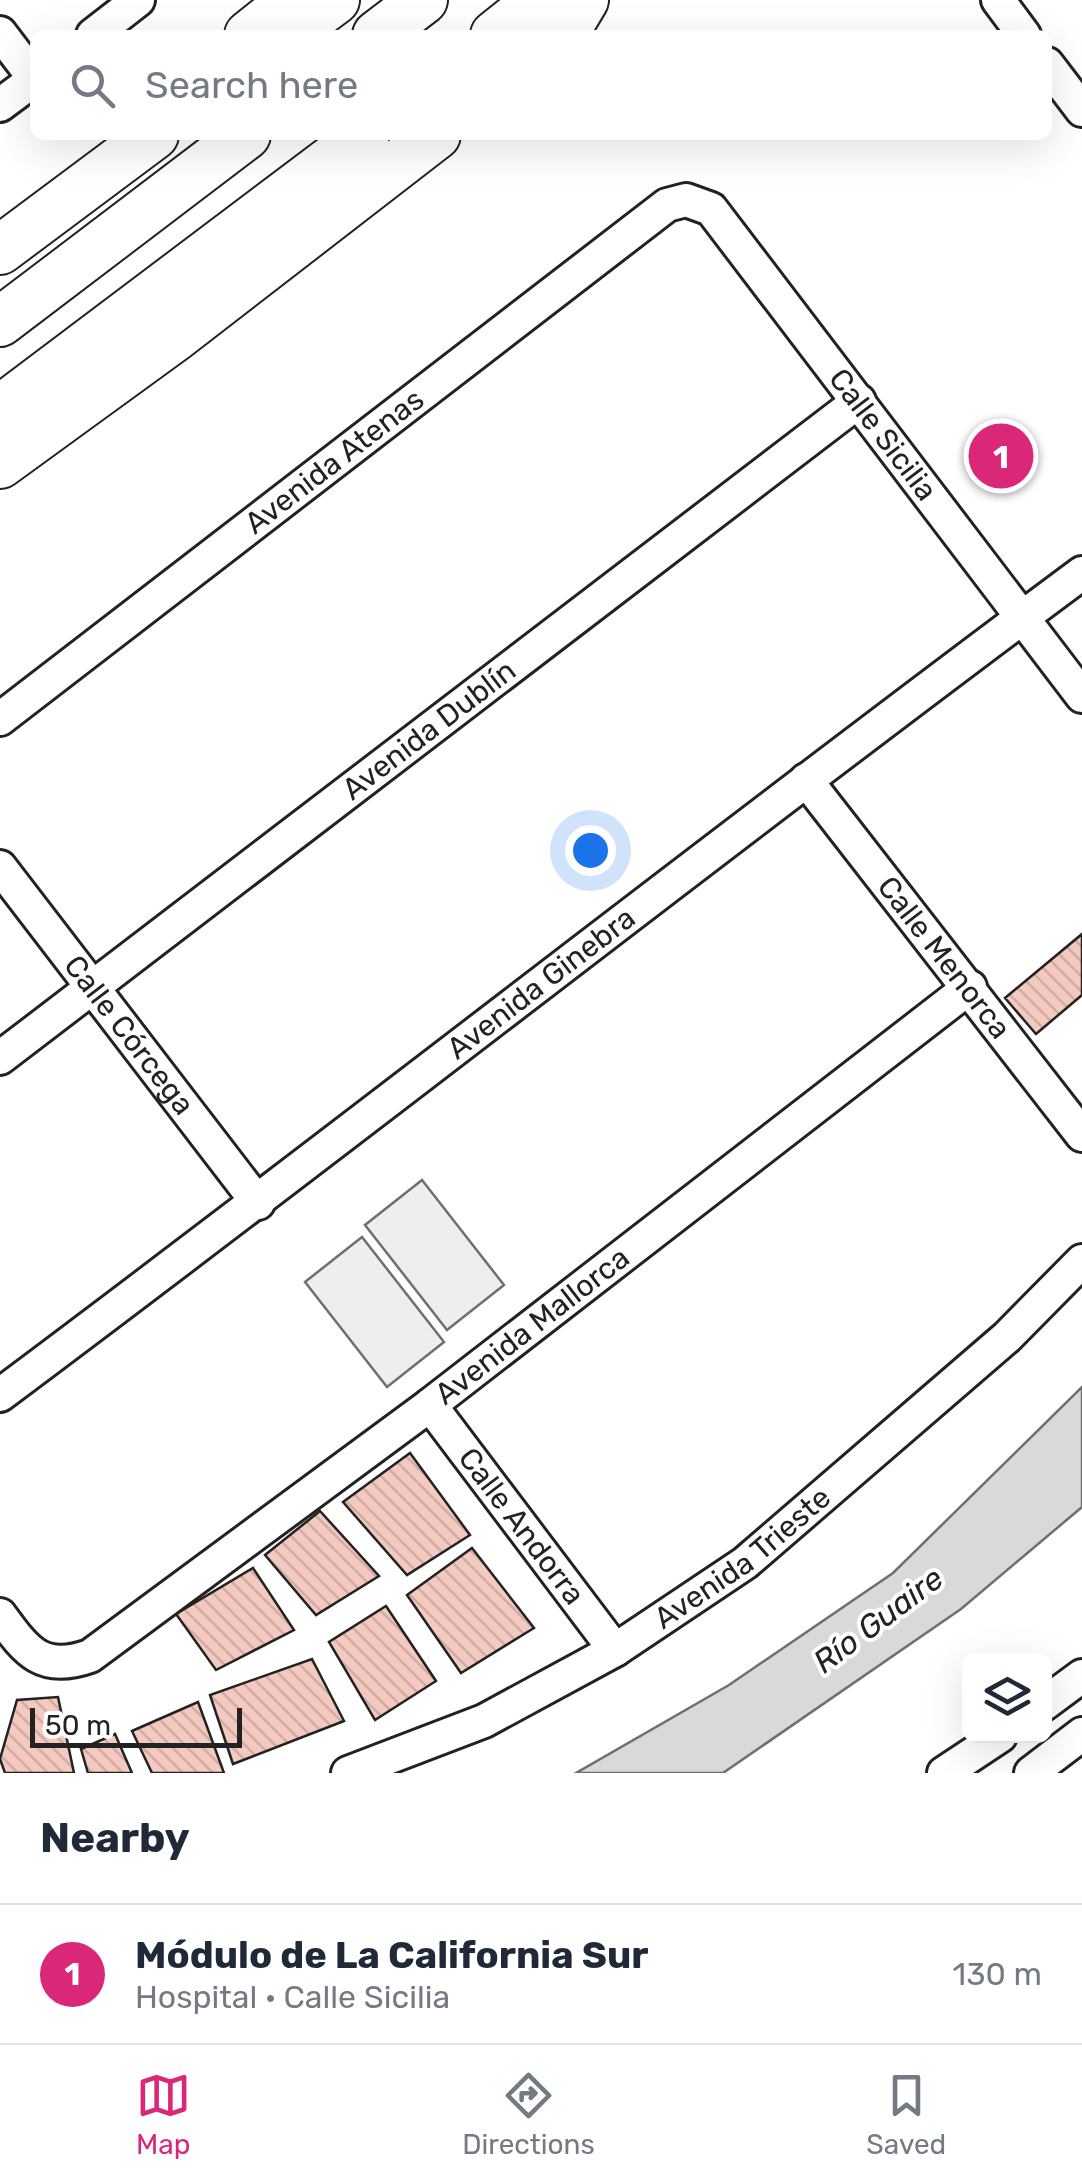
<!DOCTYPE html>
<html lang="en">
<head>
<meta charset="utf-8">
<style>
	:root { --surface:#fff; --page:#f6f6f7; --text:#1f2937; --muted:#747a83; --line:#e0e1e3; --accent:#db2777 }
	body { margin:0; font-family:Rubik,sans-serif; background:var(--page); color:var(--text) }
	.controls { position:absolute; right:30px; bottom:30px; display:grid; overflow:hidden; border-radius:15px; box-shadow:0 10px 40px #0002 }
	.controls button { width:90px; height:90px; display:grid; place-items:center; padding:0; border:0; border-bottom:2px solid var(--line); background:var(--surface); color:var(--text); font:50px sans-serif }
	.scale { position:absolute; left:30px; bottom:25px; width:212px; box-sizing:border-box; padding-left:10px; border:5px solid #222; border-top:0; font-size:28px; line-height:35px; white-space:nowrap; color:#222; -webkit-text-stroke:8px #fff; paint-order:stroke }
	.you { position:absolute; left:590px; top:850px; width:35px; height:35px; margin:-25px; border:8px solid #fff; border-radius:50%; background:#1a73e8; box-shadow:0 0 0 15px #1a73e833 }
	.badge { display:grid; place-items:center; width:65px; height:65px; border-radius:50%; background:var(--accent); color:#fff; font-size:32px; font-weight:700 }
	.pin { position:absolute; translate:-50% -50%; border:5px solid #fff; box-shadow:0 2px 10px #0006 }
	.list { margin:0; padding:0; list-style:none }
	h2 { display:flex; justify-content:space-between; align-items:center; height:130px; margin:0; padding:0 40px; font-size:42px }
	h2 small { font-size:32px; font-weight:400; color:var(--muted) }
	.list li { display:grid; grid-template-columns:65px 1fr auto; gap:30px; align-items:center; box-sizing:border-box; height:140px; padding:0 40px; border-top:2px solid var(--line) }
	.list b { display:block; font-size:38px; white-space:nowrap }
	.list p { margin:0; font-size:32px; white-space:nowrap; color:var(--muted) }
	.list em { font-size:32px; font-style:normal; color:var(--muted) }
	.icon { flex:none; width:55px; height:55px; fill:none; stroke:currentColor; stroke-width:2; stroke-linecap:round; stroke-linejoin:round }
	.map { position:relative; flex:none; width:1082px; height:1773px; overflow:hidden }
	.search { position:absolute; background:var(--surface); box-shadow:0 10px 40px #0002; left:30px; right:30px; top:30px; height:110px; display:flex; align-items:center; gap:25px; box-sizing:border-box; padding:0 35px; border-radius:15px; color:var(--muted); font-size:38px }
	.sheet { height:270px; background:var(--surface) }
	nav { display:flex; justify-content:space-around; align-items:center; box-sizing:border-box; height:140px; border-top:2px solid var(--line); background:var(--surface); font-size:28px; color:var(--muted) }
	nav a { display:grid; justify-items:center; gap:5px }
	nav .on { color:var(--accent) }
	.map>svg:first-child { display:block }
	.grass { fill:#eee; stroke:#6f6f6f; stroke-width:2.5 }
	.water { fill:#d9d9d9; stroke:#6f6f6f; stroke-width:2.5 }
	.building { fill:url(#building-back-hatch); stroke:#222; stroke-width:2.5 }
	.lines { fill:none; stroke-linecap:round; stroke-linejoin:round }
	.minor-casing { stroke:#222; stroke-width:38 }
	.highway-casing { stroke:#222; stroke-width:52 }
	.minor { stroke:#fff; stroke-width:32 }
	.highway { stroke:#fff; stroke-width:48 }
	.labels { text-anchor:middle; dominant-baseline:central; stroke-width:8; stroke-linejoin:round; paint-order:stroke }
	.street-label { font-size:30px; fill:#222; stroke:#fff }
	.water-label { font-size:32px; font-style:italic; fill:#222; stroke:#fff }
</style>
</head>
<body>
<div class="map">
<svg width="1082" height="1773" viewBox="0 0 1082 1773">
	<defs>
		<pattern id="building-back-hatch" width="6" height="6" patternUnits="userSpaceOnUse" patternTransform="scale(2.5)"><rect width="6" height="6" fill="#f3c9c0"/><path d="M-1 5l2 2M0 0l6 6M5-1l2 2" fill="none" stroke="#d0aca5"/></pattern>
	</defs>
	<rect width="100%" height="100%" fill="#fff"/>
	<path class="grass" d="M 422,1180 L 504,1285 L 447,1330 L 365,1225 Z
		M 362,1237 L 444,1342 L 387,1387 L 305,1282 Z"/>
	<path class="water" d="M 1082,1387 L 1082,1507 L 961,1609 L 723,1773 L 576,1773 L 729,1685 L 893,1573 Z"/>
	<path class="building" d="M 1082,934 L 1082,995 L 1036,1034 L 1005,998 Z
		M 410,1453 L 470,1535 L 407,1575 L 343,1502 Z
		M 320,1511 L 379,1576 L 316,1615 L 265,1555 Z
		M 472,1548 L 534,1628 L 461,1673 L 407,1595 Z
		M 253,1568 L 294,1630 L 216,1670 L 176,1614 Z
		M 386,1606 L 436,1681 L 375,1720 L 329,1642 Z
		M 312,1659 L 344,1721 L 233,1764 L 210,1695 Z
		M 58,1697 L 74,1773 L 5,1773 L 0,1759 L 17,1700 Z
		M 198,1702 L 224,1773 L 152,1773 L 132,1731 Z
		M 115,1734 L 132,1773 L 88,1773 L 81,1749 Z"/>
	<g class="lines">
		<g class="minor-casing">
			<g id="minor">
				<path d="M 998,0 L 1024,35"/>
				<path d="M 0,33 L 35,79"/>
				<path d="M 93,35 L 138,0"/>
				<path d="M 1047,64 L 1082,110"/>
				<path d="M 0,105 L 35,79"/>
				<path id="s1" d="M 0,719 L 667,205 L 686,200 L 711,209 L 1082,696"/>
				<path id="s2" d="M 806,780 L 1082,1135"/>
				<path id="s3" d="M 0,867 L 258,1203"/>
				<path id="s4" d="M 0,1058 L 859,401"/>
				<path id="s5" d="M 0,1395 C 363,1124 718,843 1082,573"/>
				<path id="s6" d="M 430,1405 L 615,1650"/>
				<path id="s7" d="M 0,1615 C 27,1652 42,1673 90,1656 L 430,1405 L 970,987"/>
				<path d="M 1044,1704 L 1082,1676"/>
				<path id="s8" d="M 348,1773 L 484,1721 L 615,1650 L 745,1563 L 1007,1337 L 1082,1261"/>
				<path d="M 944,1773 L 1000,1736"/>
				<path d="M 1031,1773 L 1082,1734"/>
			</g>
		</g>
		<g class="highway-casing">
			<path id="highway" d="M 249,35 L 293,0
				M 288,35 L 335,0
				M 377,35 L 423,0
				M 495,35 L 539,0
				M 563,35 L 584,0
				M 0,250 L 154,135
				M 0,322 L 246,135
				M 0,410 L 365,135
				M 0,464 L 176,336 L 436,135"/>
		</g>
		<use href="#minor" class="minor"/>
		<use href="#highway" class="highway"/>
	</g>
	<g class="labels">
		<g class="street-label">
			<text stroke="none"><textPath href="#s1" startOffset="1172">Calle Sicilia</textPath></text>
			<text stroke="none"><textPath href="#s1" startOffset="422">Avenida Atenas</textPath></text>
			<text stroke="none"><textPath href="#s4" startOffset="540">Avenida Dublín</textPath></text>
			<text stroke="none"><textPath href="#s2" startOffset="225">Calle Menorca</textPath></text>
			<text stroke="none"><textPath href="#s5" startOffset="680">Avenida Ginebra</textPath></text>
			<text stroke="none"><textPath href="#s3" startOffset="212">Calle Córcega</textPath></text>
			<text stroke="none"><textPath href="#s7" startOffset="662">Avenida Mallorca</textPath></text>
			<text stroke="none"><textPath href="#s6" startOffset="152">Calle Andorra</textPath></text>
			<text stroke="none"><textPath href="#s8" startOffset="452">Avenida Trieste</textPath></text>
		</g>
		<g class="water-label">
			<text transform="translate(878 1620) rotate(-37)">Río Guaire</text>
		</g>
	</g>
</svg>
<div class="controls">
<button><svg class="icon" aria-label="layers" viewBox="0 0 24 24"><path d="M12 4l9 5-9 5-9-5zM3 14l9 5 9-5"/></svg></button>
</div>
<div class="scale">50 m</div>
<div class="you"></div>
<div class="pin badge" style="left:1001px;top:456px">1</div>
<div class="search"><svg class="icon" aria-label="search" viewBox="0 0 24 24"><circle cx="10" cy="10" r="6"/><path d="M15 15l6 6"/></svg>Search here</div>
</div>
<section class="sheet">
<h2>Nearby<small></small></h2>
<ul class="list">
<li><span class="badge">1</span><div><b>Módulo de La California Sur</b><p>Hospital · Calle Sicilia</p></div><em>130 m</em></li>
</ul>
</section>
<nav>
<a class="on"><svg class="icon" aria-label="map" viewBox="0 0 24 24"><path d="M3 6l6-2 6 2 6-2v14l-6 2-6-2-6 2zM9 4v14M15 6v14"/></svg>Map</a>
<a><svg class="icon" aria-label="directions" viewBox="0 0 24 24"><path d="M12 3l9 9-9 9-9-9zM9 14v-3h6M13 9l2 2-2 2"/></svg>Directions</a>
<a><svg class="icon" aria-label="saved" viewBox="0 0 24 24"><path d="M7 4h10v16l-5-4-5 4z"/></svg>Saved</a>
</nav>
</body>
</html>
